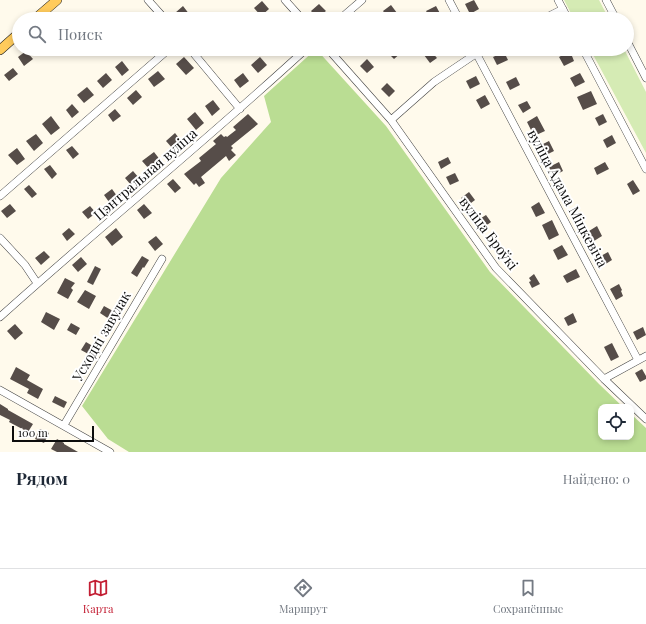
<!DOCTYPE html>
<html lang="ru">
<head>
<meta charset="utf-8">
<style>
	:root { --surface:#fff; --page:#f6f6f7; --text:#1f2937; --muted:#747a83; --line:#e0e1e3; --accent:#c31e33 }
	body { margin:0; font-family:"Playfair Display",serif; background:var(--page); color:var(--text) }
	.controls { position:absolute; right:12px; bottom:12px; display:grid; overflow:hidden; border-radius:8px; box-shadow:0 2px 6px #0003 }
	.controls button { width:36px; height:36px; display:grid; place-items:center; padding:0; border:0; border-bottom:1px solid var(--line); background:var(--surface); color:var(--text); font:20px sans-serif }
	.scale { position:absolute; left:12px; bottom:10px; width:82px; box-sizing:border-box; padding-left:4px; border:2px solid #0d0d0d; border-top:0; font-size:11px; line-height:14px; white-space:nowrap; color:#0d0d0d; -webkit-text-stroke:3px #fff; paint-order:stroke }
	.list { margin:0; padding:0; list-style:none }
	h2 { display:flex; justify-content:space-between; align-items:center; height:52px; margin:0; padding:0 16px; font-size:17px }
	h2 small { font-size:13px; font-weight:400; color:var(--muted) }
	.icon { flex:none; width:22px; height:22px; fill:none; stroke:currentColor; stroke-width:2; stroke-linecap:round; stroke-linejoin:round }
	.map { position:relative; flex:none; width:646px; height:452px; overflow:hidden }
	.search { position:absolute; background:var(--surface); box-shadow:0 2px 6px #0003; left:12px; right:12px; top:12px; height:44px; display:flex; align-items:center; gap:10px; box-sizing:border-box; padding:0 14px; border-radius:22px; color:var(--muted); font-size:15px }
	.sheet { height:116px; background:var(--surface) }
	nav { display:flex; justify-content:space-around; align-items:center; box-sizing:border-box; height:56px; border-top:1px solid var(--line); background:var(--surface); font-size:11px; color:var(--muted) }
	nav a { display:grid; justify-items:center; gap:2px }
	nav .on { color:var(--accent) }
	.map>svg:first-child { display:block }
	.green { fill:#d5ebb4 }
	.forest { fill:#badd93 }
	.building { fill:#564d49 }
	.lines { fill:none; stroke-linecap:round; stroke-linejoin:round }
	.minor-casing { stroke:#404040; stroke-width:8 }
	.major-casing { stroke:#1e1e1e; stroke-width:10 }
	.minor { stroke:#fff; stroke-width:7 }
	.major { stroke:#ffcb5c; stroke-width:9 }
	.labels { text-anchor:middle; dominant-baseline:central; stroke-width:4; stroke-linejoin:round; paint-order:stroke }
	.street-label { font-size:14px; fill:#0d0d0d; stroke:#fff }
</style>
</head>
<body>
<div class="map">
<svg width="646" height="452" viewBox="0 0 646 452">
	<rect width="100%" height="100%" fill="#fffaec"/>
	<path class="green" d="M 564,0 L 599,0 L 609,19 L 574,19 Z
		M 590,49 L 624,49 L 646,92 L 646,153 Z"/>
	<path class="forest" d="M 316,49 L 386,126 L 490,272 L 599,384 L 623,407 L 601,407 L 601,437 L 631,437 L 631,414 L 646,428 L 646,452 L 129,452 L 108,439 L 82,406 L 221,178 L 271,122 L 264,96 Z"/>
	<path class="building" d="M 474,0 L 479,9 L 470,14 L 465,4 Z
		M 262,1 L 269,9 L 261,16 L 254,8 Z
		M 319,4 L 326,11 L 317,18 L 311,11 Z
		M 391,5 L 397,13 L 389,19 L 383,11 Z
		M 183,6 L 193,19 L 200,14 L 204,19 L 180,19 L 175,13 Z
		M 436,6 L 443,19 L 431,19 L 426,11 Z
		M 389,49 L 399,49 L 402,52 L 394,59 L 386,51 Z
		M 430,50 L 437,58 L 430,63 L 424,55 Z
		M 26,51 L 33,59 L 24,66 L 18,57 Z
		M 570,51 L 574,61 L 564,66 L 559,57 Z
		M 504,52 L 508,60 L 497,65 L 493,57 Z
		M 184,57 L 194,68 L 186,75 L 176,64 Z
		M 260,57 L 267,65 L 258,73 L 251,65 Z
		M 367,59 L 374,67 L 367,73 L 360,66 Z
		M 122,61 L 129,70 L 122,76 L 115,67 Z
		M 13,68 L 18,74 L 9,81 L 4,75 Z
		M 158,71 L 165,79 L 154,87 L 148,79 Z
		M 106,73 L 112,80 L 103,88 L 97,81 Z
		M 243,73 L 249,81 L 240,88 L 234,80 Z
		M 580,73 L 585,82 L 575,87 L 570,78 Z
		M 476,76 L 480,84 L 470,89 L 466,81 Z
		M 516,77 L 520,85 L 510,90 L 506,82 Z
		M 387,83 L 395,91 L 389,97 L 381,89 Z
		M 87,87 L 94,95 L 84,103 L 77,95 Z
		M 136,90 L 142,97 L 133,105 L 127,98 Z
		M 591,91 L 597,104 L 583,110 L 577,97 Z
		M 485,95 L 490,104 L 481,109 L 476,100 Z
		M 213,100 L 220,109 L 212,116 L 205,106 Z
		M 527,101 L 531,108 L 523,113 L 518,105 Z
		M 72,104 L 79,112 L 72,118 L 66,110 Z
		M 115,109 L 121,116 L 113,122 L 108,115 Z
		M 195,112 L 204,123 L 196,130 L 187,119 Z
		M 248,114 L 258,124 L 231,146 L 233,148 L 231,150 L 236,155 L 229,161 L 226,156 L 201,177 L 205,183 L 199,187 L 196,183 L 194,185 L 184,174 L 201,161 L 199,158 L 216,144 L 213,141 L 221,134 L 224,137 L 226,136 L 227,137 L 236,130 L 233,127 Z
		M 603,114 L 607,122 L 599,126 L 595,118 Z
		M 51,116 L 60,128 L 51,135 L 42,124 Z
		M 537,116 L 545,131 L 534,136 L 527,122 Z
		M 175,133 L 182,142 L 173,149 L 166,141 Z
		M 36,134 L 43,143 L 34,151 L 26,141 Z
		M 612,135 L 616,143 L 607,148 L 603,140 Z
		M 549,141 L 554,151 L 544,156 L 539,146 Z
		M 72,146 L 79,154 L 73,159 L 66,150 Z
		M 17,148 L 25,159 L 17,165 L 8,155 Z
		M 154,152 L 161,161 L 150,170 L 142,161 Z
		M 448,157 L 451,163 L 441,169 L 438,162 Z
		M 559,162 L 563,171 L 553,176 L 549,167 Z
		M 605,162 L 609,169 L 597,175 L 594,168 Z
		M 50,165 L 57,174 L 52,179 L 44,169 Z
		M 133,171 L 139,178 L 131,185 L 125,178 Z
		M 455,173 L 459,181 L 450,185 L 446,177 Z
		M 173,179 L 181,188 L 175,193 L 167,184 Z
		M 633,180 L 640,191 L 633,195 L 627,184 Z
		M 29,185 L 37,194 L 32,198 L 24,189 Z
		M 112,189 L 117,196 L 109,202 L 104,195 Z
		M 469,192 L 475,200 L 467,206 L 461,198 Z
		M 539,202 L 545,213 L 536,217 L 531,207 Z
		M 10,204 L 16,211 L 7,218 L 1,211 Z
		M 144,204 L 152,213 L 144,219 L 137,210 Z
		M 90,206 L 96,213 L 88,219 L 82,212 Z
		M 486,215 L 491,222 L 483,228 L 478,220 Z
		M 552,220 L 559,235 L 549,240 L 542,225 Z
		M 597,226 L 602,236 L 594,241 L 589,231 Z
		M 69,228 L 75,234 L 67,241 L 62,234 Z
		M 116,228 L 123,237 L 112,246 L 105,237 Z
		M 156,236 L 163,244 L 155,251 L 148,242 Z
		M 562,245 L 568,255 L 558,260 L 553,250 Z
		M 44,251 L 50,257 L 41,265 L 35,258 Z
		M 608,252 L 612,260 L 604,265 L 599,257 Z
		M 142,256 L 149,260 L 144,268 L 143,267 L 137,277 L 131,273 Z
		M 81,257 L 87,264 L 78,272 L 72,265 Z
		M 95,266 L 101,269 L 93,285 L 87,282 Z
		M 576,269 L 580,277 L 567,283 L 563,276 Z
		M 534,274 L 540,284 L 532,288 L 529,282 L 531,281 L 529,278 Z
		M 65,278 L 75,283 L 71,288 L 73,290 L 68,299 L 57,293 Z
		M 619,284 L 622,290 L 621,291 L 623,296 L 616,300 L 610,289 Z
		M 85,290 L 96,296 L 89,309 L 77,302 Z
		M 104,306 L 113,311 L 109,319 L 100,313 Z
		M 46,312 L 60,319 L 54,330 L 41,322 Z
		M 573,313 L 577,322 L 568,326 L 564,318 Z
		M 71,323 L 80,328 L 76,335 L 67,330 Z
		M 15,324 L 23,333 L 15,340 L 7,331 Z
		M 643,327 L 646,335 L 637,340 L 633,332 Z
		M 86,342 L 96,348 L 92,356 L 81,350 Z
		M 612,343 L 619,357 L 611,361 L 604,347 Z
		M 16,367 L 30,375 L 27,380 L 43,389 L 38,399 L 27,393 L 29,389 L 10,379 Z
		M 642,369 L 646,376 L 646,379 L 640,382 L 635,373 Z
		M 55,396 L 67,402 L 64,408 L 52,402 Z
		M 0,404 L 8,409 L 8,410 L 33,424 L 28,432 L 9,422 L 10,420 L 0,415 Z
		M 40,429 L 49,433 L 44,443 L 35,439 Z
		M 57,439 L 64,443 L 64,444 L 78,452 L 57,452 L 51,449 Z"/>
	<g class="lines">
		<g class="minor-casing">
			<path id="minor" d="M 148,0 L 165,19
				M 285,0 L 302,19
				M 449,0 L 459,19
				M 558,0 L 568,19
				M 606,0 L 616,19
				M 340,19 L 362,0
				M 543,19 L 563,9
				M 627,41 L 646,78
				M 190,49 L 240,109
				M 328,49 L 391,120 L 496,268 L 604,379 L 646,419
				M 474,49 L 638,360
				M 583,49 L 646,169
				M 391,120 L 434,82 L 483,49
				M 0,196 L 169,49
				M 0,238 L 25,265 L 37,283
				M 0,317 C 101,226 206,141 306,49
				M 604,379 L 646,356
				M 0,390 L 110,452
				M 64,425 L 162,259"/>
		</g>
		<g class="major-casing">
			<path id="major" d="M 35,19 L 57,0
				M 0,50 L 19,33"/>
		</g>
		<use href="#minor" class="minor"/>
		<use href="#major" class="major"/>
	</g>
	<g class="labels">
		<g class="street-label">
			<text transform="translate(145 174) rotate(-41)">Цэнтральная вуліца</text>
			<text transform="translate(568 198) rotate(62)">вуліца Адама Міцкевіча</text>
			<text transform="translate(489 233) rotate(53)">вуліца Броўкі</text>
			<text transform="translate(101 336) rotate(-60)">Усходні завулак</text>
		</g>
	</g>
</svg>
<div class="controls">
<button><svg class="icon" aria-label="locate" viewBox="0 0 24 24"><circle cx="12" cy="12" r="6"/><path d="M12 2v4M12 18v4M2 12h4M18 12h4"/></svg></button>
</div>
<div class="scale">100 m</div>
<div class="search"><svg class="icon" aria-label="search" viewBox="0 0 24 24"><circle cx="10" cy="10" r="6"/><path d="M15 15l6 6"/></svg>Поиск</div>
</div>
<section class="sheet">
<h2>Рядом<small>Найдено: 0</small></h2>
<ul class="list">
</ul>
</section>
<nav>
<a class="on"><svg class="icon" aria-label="map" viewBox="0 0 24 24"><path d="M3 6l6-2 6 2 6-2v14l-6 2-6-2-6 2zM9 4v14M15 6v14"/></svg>Карта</a>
<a><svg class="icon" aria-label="directions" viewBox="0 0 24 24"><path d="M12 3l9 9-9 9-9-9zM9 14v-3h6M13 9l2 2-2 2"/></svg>Маршрут</a>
<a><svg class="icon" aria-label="saved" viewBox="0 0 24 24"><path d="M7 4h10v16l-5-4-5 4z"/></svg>Сохранённые</a>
</nav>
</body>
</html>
